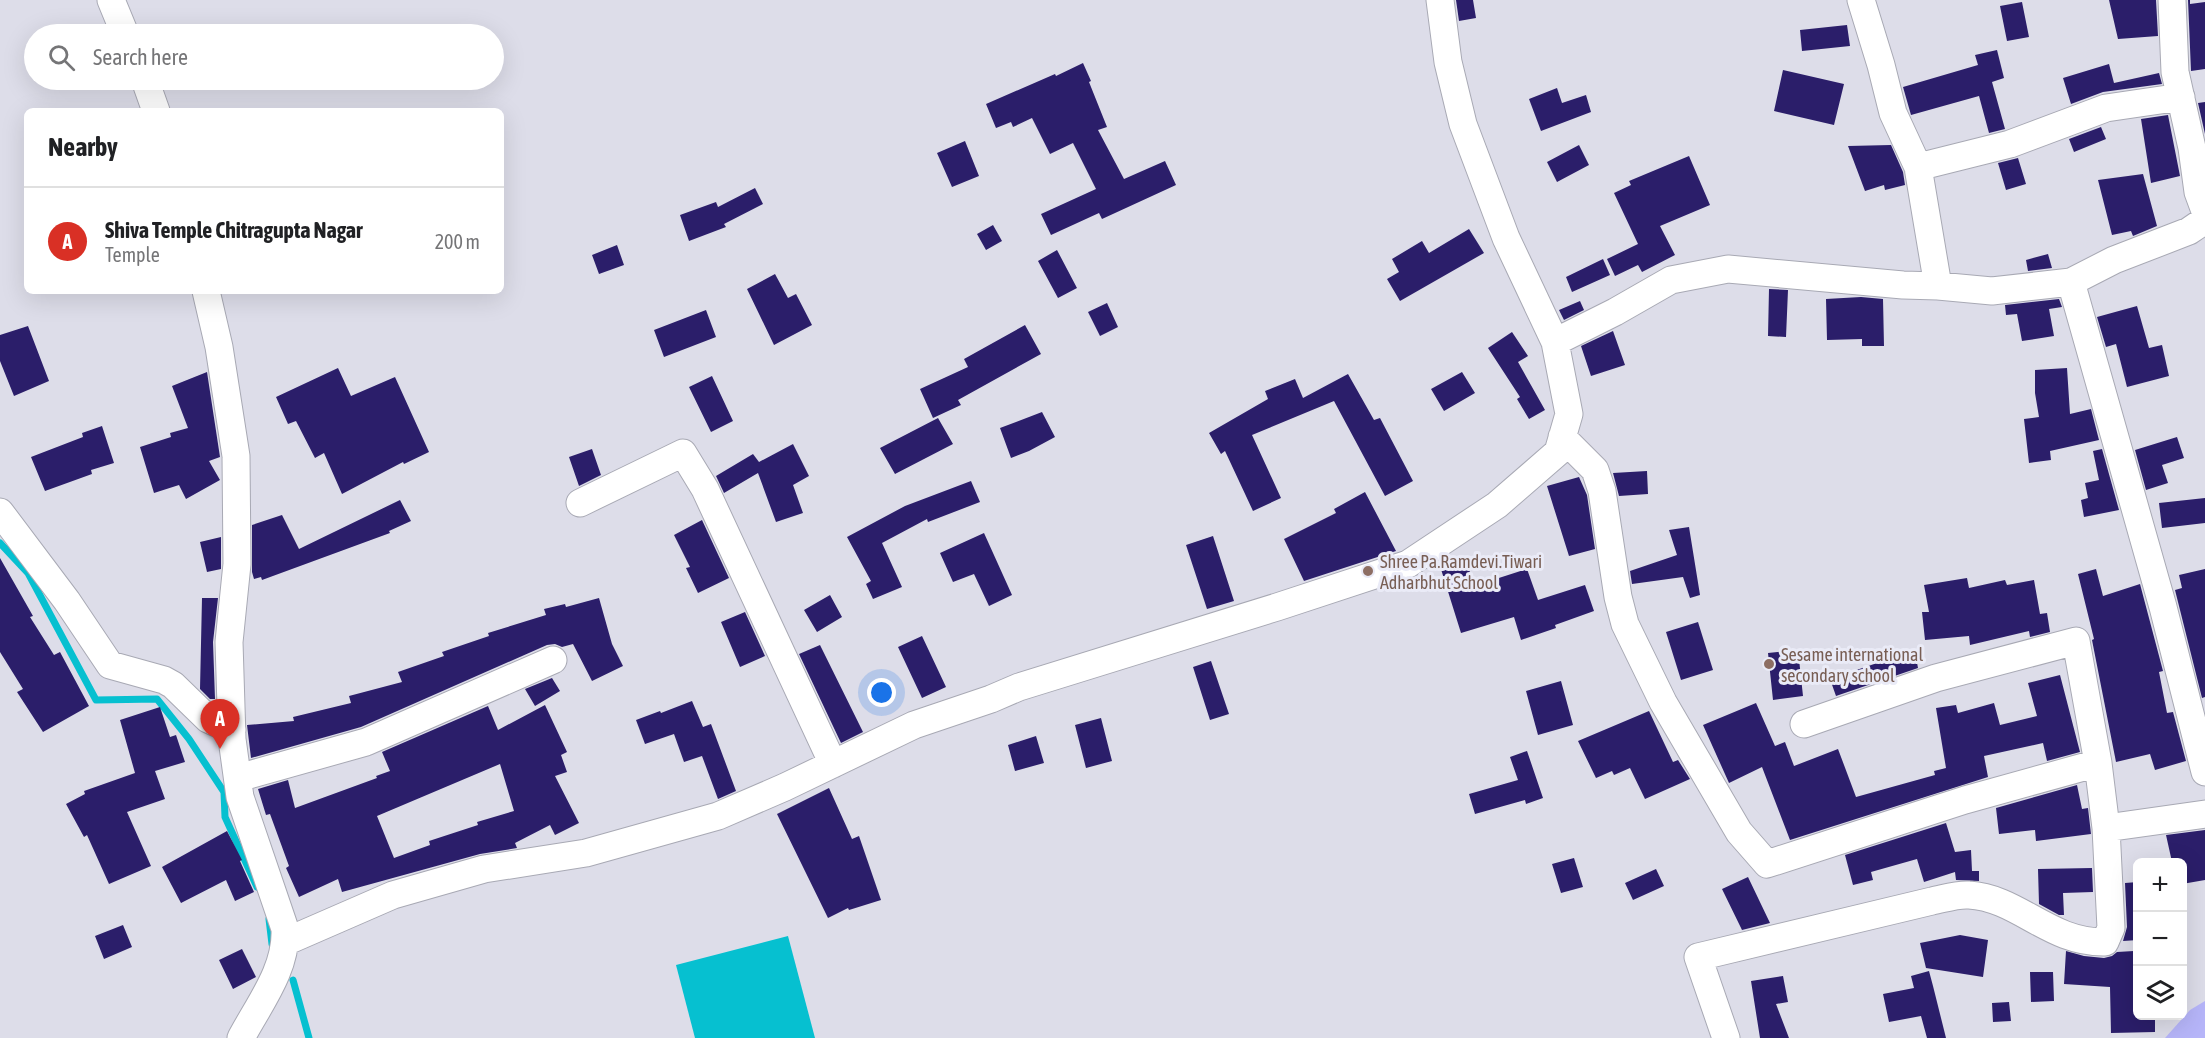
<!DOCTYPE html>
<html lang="en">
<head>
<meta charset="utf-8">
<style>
	:root { --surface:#fff; --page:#f2f2f2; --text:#202124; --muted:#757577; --line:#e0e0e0; --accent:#d93025 }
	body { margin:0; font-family:"Asap Condensed",sans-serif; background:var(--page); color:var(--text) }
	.controls { position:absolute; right:18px; bottom:18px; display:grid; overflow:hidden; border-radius:9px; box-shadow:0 6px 24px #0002 }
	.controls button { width:54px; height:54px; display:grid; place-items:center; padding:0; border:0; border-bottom:2px solid var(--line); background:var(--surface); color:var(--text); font:30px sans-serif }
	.you { position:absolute; left:882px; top:693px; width:21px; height:21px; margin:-15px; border:4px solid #fff; border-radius:50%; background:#1a73e8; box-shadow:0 0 0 9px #1a73e833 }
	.badge { display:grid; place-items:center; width:39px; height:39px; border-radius:50%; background:var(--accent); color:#fff; font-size:20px; font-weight:700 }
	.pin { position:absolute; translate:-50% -50px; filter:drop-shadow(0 2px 3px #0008) }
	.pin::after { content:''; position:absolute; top:32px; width:21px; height:18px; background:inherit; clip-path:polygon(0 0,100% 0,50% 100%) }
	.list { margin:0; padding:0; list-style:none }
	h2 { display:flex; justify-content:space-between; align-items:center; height:78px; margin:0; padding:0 24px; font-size:26px }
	h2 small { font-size:20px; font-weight:400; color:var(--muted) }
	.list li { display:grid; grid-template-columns:39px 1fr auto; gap:18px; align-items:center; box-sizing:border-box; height:108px; padding:0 24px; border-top:2px solid var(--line) }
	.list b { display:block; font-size:22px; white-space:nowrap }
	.list p { margin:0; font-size:20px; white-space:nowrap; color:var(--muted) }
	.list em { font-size:20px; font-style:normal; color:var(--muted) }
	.icon { flex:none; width:33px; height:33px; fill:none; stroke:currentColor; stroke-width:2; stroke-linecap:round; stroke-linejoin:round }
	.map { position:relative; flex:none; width:2205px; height:1038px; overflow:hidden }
	.search { position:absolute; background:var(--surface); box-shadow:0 6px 24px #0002; left:24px; top:24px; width:480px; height:66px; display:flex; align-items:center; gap:15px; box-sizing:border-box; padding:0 21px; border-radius:33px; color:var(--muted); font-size:22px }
	.panel { position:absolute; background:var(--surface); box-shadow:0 6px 24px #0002; left:24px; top:108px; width:480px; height:186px; border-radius:9px }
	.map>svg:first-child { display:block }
	.green { fill:#b6b5f9 }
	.water { fill:#06c0d0 }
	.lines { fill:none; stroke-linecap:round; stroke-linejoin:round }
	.stream { stroke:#06c0d0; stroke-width:7 }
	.building { fill:#2b1e6a; fill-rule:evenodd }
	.minor-casing { stroke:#a8a9b4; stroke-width:29 }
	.minor { stroke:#fff; stroke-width:27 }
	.education-dot { fill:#8d6e63; stroke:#eaebf7; stroke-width:2 }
	.labels { text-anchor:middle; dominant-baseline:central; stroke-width:6; stroke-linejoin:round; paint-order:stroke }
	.education-label { font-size:18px; fill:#785e54; stroke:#eaebf7; text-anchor:start }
</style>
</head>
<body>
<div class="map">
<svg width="2205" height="1038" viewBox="0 0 2205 1038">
	<rect width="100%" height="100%" fill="#dddde9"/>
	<path class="green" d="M 2205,1001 L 2205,1038 L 2165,1038 L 2190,1010 Z"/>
	<path class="water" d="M 788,936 L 815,1038 L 695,1038 L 676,965 Z"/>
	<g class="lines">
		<path class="stream" d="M 0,543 L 28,573 L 96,700 L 157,699 L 189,739 L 224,792 L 225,817 L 257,887
			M 269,919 L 272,944
			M 293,980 L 309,1038"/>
	</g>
	<path class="building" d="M 1456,0 L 1473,0 L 1476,18 L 1459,21 Z
		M 2109,0 L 2156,0 L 2158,36 L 2118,39 Z
		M 2188,0 L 2190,0 L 2190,4 L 2205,2 L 2205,69 L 2191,71 Z
		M 2022,2 L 2029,37 L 2007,41 L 2000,6 Z
		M 1847,25 L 1850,46 L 1802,51 L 1800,30 Z
		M 1997,50 L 2004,78 L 1992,82 L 2005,129 L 1989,133 L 1979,96 L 1911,115 L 1903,87 L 1978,65 L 1975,55 Z
		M 1083,63 L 1091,81 L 1089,82 L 1107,127 L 1098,130 L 1124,179 L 1165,161 L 1176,185 L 1102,219 L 1099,213 L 1051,235 L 1041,214 L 1096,189 L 1073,143 L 1050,154 L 1032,118 L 1013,127 L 1011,122 L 996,128 L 986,104 L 1055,74 L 1056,76 Z
		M 2109,64 L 2114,83 L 2159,73 L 2162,84 L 2103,92 L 2071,104 L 2063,78 Z
		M 1783,70 L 1844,84 L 1834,125 L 1774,111 Z
		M 1557,88 L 1562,103 L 1586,95 L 1591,112 L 1541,131 L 1529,99 Z
		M 2205,102 L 2205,134 L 2198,103 Z
		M 2168,115 L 2180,176 L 2151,183 L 2141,119 Z
		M 2101,127 L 2106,139 L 2074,152 L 2069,139 Z
		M 965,141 L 979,176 L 952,187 L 937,153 Z
		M 1579,145 L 1589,165 L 1557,182 L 1547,162 Z
		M 1891,145 L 1903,172 L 1905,185 L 1885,190 L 1884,185 L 1865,191 L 1848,146 Z
		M 1689,156 L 1710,205 L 1660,226 L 1675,255 L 1642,272 L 1638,265 L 1615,276 L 1607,259 L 1638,244 L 1614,193 L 1631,185 L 1629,181 Z
		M 2018,158 L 2026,184 L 2006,190 L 1998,163 Z
		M 2143,174 L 2157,226 L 2133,236 L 2131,231 L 2112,235 L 2098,180 Z
		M 755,188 L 763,204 L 724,224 L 726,227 L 689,241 L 680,215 L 716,202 L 718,207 Z
		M 993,225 L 1002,241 L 986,250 L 977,234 Z
		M 1469,229 L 1484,253 L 1400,301 L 1387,279 L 1399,272 L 1392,259 L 1422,241 L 1429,253 Z
		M 617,245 L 624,265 L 599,274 L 592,255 Z
		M 1057,250 L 1077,288 L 1058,298 L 1038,261 Z
		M 2048,254 L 2052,268 L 2028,271 L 2026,260 Z
		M 1603,259 L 1610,275 L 1572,292 L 1566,277 Z
		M 775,274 L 788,298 L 796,294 L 812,325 L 774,345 L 747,289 Z
		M 1769,289 L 1788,290 L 1786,337 L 1768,336 Z
		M 1861,297 L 1883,299 L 1884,346 L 1862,346 L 1862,339 L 1827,340 L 1826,299 Z
		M 2059,299 L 2062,307 L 2049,309 L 2054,336 L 2022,341 L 2017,314 L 2006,315 L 2005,305 Z
		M 1580,301 L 1584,310 L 1564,320 L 1559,310 Z
		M 1107,303 L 1118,327 L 1100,336 L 1088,312 Z
		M 2137,306 L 2149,348 L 2162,345 L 2169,376 L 2127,387 L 2116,344 L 2106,347 L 2097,317 Z
		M 706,310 L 716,337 L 664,357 L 654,330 Z
		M 1025,325 L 1041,354 L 958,400 L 961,405 L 933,418 L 920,389 L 968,367 L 964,359 Z
		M 28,326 L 49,381 L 14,396 L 0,361 L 0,335 Z
		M 1613,331 L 1625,365 L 1591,376 L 1581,346 Z
		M 1512,332 L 1528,356 L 1518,362 L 1545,410 L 1529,419 L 1517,399 L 1520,397 L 1488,348 Z
		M 338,368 L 351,396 L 395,377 L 429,452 L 404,464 L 403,462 L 342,494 L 324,453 L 315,458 L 296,421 L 288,424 L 276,397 Z
		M 2067,368 L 2070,414 L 2091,409 L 2099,440 L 2050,451 L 2051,460 L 2029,463 L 2024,419 L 2039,417 L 2035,393 L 2035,370 Z
		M 207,372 L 220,457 L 209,461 L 220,480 L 186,499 L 179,485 L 154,493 L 140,447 L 171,437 L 170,433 L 188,428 L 172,386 Z
		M 1462,372 L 1475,393 L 1444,411 L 1431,389 Z
		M 1348,374 L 1374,420 L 1380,418 L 1413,481 L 1385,496 L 1334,401 L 1252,435 L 1281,498 L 1253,511 L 1225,451 L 1221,454 L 1209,433 L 1268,399 L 1265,391 L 1295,379 L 1303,398 Z
		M 712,376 L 733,421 L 711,432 L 689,387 Z
		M 1042,412 L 1055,437 L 1029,451 L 1011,458 L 1000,428 Z
		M 938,418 L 953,444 L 895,474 L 880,448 Z
		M 102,426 L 114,463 L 91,470 L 92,474 L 45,491 L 31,457 L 83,437 L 82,433 Z
		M 2177,437 L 2184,458 L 2162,465 L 2168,483 L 2146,490 L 2135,450 Z
		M 793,444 L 809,476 L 793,485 L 803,513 L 776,522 L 758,473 L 724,493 L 716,476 L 753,454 L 759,462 Z
		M 592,449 L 601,475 L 579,486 L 569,457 Z
		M 2102,449 L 2119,510 L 2084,517 L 2081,500 L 2088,498 L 2085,483 L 2099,480 L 2093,451 Z
		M 1647,471 L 1648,494 L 1619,496 L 1613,473 Z
		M 1579,477 L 1587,495 L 1595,549 L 1569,556 L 1547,486 Z
		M 971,481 L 980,502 L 928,522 L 927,519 L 882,543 L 902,587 L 873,599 L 866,584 L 871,581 L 847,537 L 905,506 Z
		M 1365,492 L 1396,551 L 1304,581 L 1284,539 L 1336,513 L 1334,509 Z
		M 2205,498 L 2205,523 L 2162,528 L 2159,503 Z
		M 400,500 L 411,521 L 389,531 L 390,533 L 262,580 L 261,577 L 254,579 L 252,572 L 252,525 L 282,515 L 299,549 Z
		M 702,520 L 729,578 L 698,593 L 686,568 L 690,567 L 674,535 Z
		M 1689,527 L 1700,595 L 1690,598 L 1683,577 L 1632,584 L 1630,571 L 1677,555 L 1669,530 Z
		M 984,533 L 1012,595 L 989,606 L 974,574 L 953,582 L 940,553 Z
		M 1213,536 L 1234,601 L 1207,609 L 1186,545 Z
		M 221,537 L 221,569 L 207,572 L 200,542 Z
		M 0,558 L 33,616 L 30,617 L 54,655 L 60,652 L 89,706 L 43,732 L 17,692 L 23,689 L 0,652 Z
		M 1466,559 L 1474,586 L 1527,569 L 1538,600 L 1585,585 L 1594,611 L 1555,625 L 1556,628 L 1521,640 L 1514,617 L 1461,633 L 1440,566 Z
		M 2096,569 L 2103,596 L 2140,584 L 2163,671 L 2159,672 L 2167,713 L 2173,712 L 2186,761 L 2155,770 L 2150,754 L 2116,762 L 2092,640 L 2094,639 L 2078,574 Z
		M 2205,569 L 2205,697 L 2202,698 L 2175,590 L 2182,588 L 2179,575 Z
		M 1967,578 L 1969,588 L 2005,580 L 2007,585 L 2034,580 L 2040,614 L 2047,613 L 2050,632 L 2030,637 L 2029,631 L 1970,645 L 1969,636 L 1925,640 L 1922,612 L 1929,612 L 1924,585 Z
		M 830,595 L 842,617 L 817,632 L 804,610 Z
		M 202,598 L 218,598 L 213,642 L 215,699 L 210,699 L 200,689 Z
		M 599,598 L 612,644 L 623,666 L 592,681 L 573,644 L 562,647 L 555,644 L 547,645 L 361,727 L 251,758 L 247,725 L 294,721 L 293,717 L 351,703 L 349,696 L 402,682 L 398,672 L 444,656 L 442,652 L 489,636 L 488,633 L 546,615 L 544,609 L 565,604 L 566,607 Z
		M 745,612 L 765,656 L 740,667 L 721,622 Z
		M 1698,622 L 1713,670 L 1681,680 L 1666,632 Z
		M 922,636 L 946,687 L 922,698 L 898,647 Z
		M 820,645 L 863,732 L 841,743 L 799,654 Z
		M 1798,650 L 1803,696 L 1773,700 L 1768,653 Z
		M 1915,652 L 1918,668 L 1836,696 L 1830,679 L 1886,660 L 1885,658 Z
		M 1211,661 L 1229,714 L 1210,720 L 1193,667 Z
		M 2060,675 L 2080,752 L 2047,761 L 2043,743 L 1984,756 L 1988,777 L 1790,840 L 1762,767 L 1729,783 L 1703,725 L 1756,703 L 1775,746 L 1785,742 L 1794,766 L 1838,749 L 1856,797 L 1935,775 L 1934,771 L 1946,768 L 1936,708 L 1956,705 L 1958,713 L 1994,703 L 2000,725 L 2037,716 L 2028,683 Z
		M 552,678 L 560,691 L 535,706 L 525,689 Z
		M 1561,681 L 1573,725 L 1538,735 L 1526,691 Z
		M 692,701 L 703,727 L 711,724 L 736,791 L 718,799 L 702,756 L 684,762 L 674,734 L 645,744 L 636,720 L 660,711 L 661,713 Z
		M 545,705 L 567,752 L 561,755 L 567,772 L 555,776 L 579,823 L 555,835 L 550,825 L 515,843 L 517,848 L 480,854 L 342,892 L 338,879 L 299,897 L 286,868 L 289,866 L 270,814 L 266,815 L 258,789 L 288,780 L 295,808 L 377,778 L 376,776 L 390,771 L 382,752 L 488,706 L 498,730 ZM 500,764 L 514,811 L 477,822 L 478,825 L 429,841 L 430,845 L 394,858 L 377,816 Z
		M 160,707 L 170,737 L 176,735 L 185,762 L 155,771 L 165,799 L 127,812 L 151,866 L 109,884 L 87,835 L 84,837 L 66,804 L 85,794 L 84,791 L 135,773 L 120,720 Z
		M 1649,711 L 1673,762 L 1678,760 L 1690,779 L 1645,799 L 1630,768 L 1614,775 L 1612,771 L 1596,778 L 1578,741 Z
		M 1101,718 L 1112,761 L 1086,768 L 1075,725 Z
		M 1036,736 L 1044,763 L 1015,771 L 1008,745 Z
		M 1527,751 L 1543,798 L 1526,804 L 1525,800 L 1475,814 L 1469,794 L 1518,780 L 1510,757 Z
		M 2077,785 L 2082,809 L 2088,808 L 2091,834 L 2036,841 L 2035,830 L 1999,834 L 1996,808 Z
		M 829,788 L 852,839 L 859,836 L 881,900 L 849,910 L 848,908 L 828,918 L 777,814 Z
		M 1946,823 L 1955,852 L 1971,850 L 1972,871 L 1979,871 L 1979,881 L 1956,880 L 1955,872 L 1924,882 L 1917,859 L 1871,872 L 1873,880 L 1853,885 L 1845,855 Z
		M 2205,830 L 2205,880 L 2182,884 L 2182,862 L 2172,862 L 2166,835 Z
		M 227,831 L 242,860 L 240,861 L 254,892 L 235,901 L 226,880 L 181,903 L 162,867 Z
		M 1574,858 L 1583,887 L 1561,893 L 1552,864 Z
		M 2092,868 L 2093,892 L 2063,893 L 2064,915 L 2059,915 L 2039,904 L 2038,869 Z
		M 1656,869 L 1664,886 L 1633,900 L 1625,883 Z
		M 1748,877 L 1770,923 L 1742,930 L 1722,889 Z
		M 2138,882 L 2138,940 L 2123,941 L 2127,927 L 2125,883 Z
		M 123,925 L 132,947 L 104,959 L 95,936 Z
		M 1960,935 L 1988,940 L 1983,977 L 1926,968 L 1920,943 Z
		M 242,949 L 256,977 L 233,989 L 219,960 Z
		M 2066,951 L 2084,956 L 2104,958 L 2112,956 L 2117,952 L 2134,951 L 2138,1016 L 2155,1016 L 2155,1032 L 2111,1033 L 2110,987 L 2064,984 Z
		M 1929,971 L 1933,986 L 1946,1038 L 1927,1038 L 1921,1016 L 1889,1022 L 1883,994 L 1914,988 L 1911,976 Z
		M 2030,972 L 2053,972 L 2054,1001 L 2031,1002 Z
		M 1783,976 L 1788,1002 L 1776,1004 L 1789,1038 L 1760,1038 L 1751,981 Z
		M 2009,1002 L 2011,1021 L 1993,1022 L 1992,1003 Z"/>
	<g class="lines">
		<g class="minor-casing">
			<path id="minor" d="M 111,0 L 125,34
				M 1861,0 L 1881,65 L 1893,113 L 1918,167 L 1938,286
				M 2172,0 L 2175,72 L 2192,148 L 2198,192 L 2205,211
				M 145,80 L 156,111
				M 1918,167 L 2010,144 L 2106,108 L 2181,97
				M 2071,282 L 2163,607 L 2205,772
				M 206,291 L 219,347 L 236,456 L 237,564 L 229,642 L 232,739 L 240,797 L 285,929 C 287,969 259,1004 241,1038
				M 1555,342 L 1615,312 L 1671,280 L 1728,269 L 1903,285 L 1938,286 L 1992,291 L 2071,282 L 2114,260 L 2189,231 L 2205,220
				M 1562,437 L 1595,470 L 1602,491 L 1618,597 L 1625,624 L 1663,702 L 1739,832 L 1767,864 L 1965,800 L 2098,763
				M 580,503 L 683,453 L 705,489 L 833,764
				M 0,512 L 67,601 L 110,665 L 164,680 L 173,685 L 208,719 L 232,730
				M 1804,724 L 1936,678 L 2076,641 L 2098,763 L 2106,828 L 2205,814
				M 238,778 L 366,742 L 553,660
				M 285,942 L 393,895 L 484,869 L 586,853 L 718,816 L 785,787 L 914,725 L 991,699 L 1019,687 L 1277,607 L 1408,564 L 1497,505 L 1558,452 L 1569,414 L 1555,342 L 1506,238 L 1463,124 L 1448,62 L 1440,0
				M 1726,1038 L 1698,957 L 1932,901 C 1943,899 1957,894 1969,895 C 2019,898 2049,943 2105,942 L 2111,928 L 2106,828"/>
		</g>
		<use href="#minor" class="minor"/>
	</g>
	<g class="education-dot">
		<circle cx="1368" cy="571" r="6"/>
		<circle cx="1769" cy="664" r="6"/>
	</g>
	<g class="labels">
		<g class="education-label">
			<text x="1380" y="561">Shree Pa.Ramdevi.Tiwari<tspan x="1380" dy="21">Adharbhut School</tspan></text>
			<text x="1781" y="654">Sesame international<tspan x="1781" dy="21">secondary school</tspan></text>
		</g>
	</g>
</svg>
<div class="controls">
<button>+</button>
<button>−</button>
<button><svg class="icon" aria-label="layers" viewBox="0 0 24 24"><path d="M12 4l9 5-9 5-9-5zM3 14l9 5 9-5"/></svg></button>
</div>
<div class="you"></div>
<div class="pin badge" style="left:220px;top:749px">A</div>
<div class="search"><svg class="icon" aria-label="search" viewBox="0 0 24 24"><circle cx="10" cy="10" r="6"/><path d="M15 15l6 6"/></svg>Search here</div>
<section class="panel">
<h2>Nearby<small></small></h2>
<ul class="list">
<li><span class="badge">A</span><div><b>Shiva Temple Chitragupta Nagar</b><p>Temple</p></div><em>200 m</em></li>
</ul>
</section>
</div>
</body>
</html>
